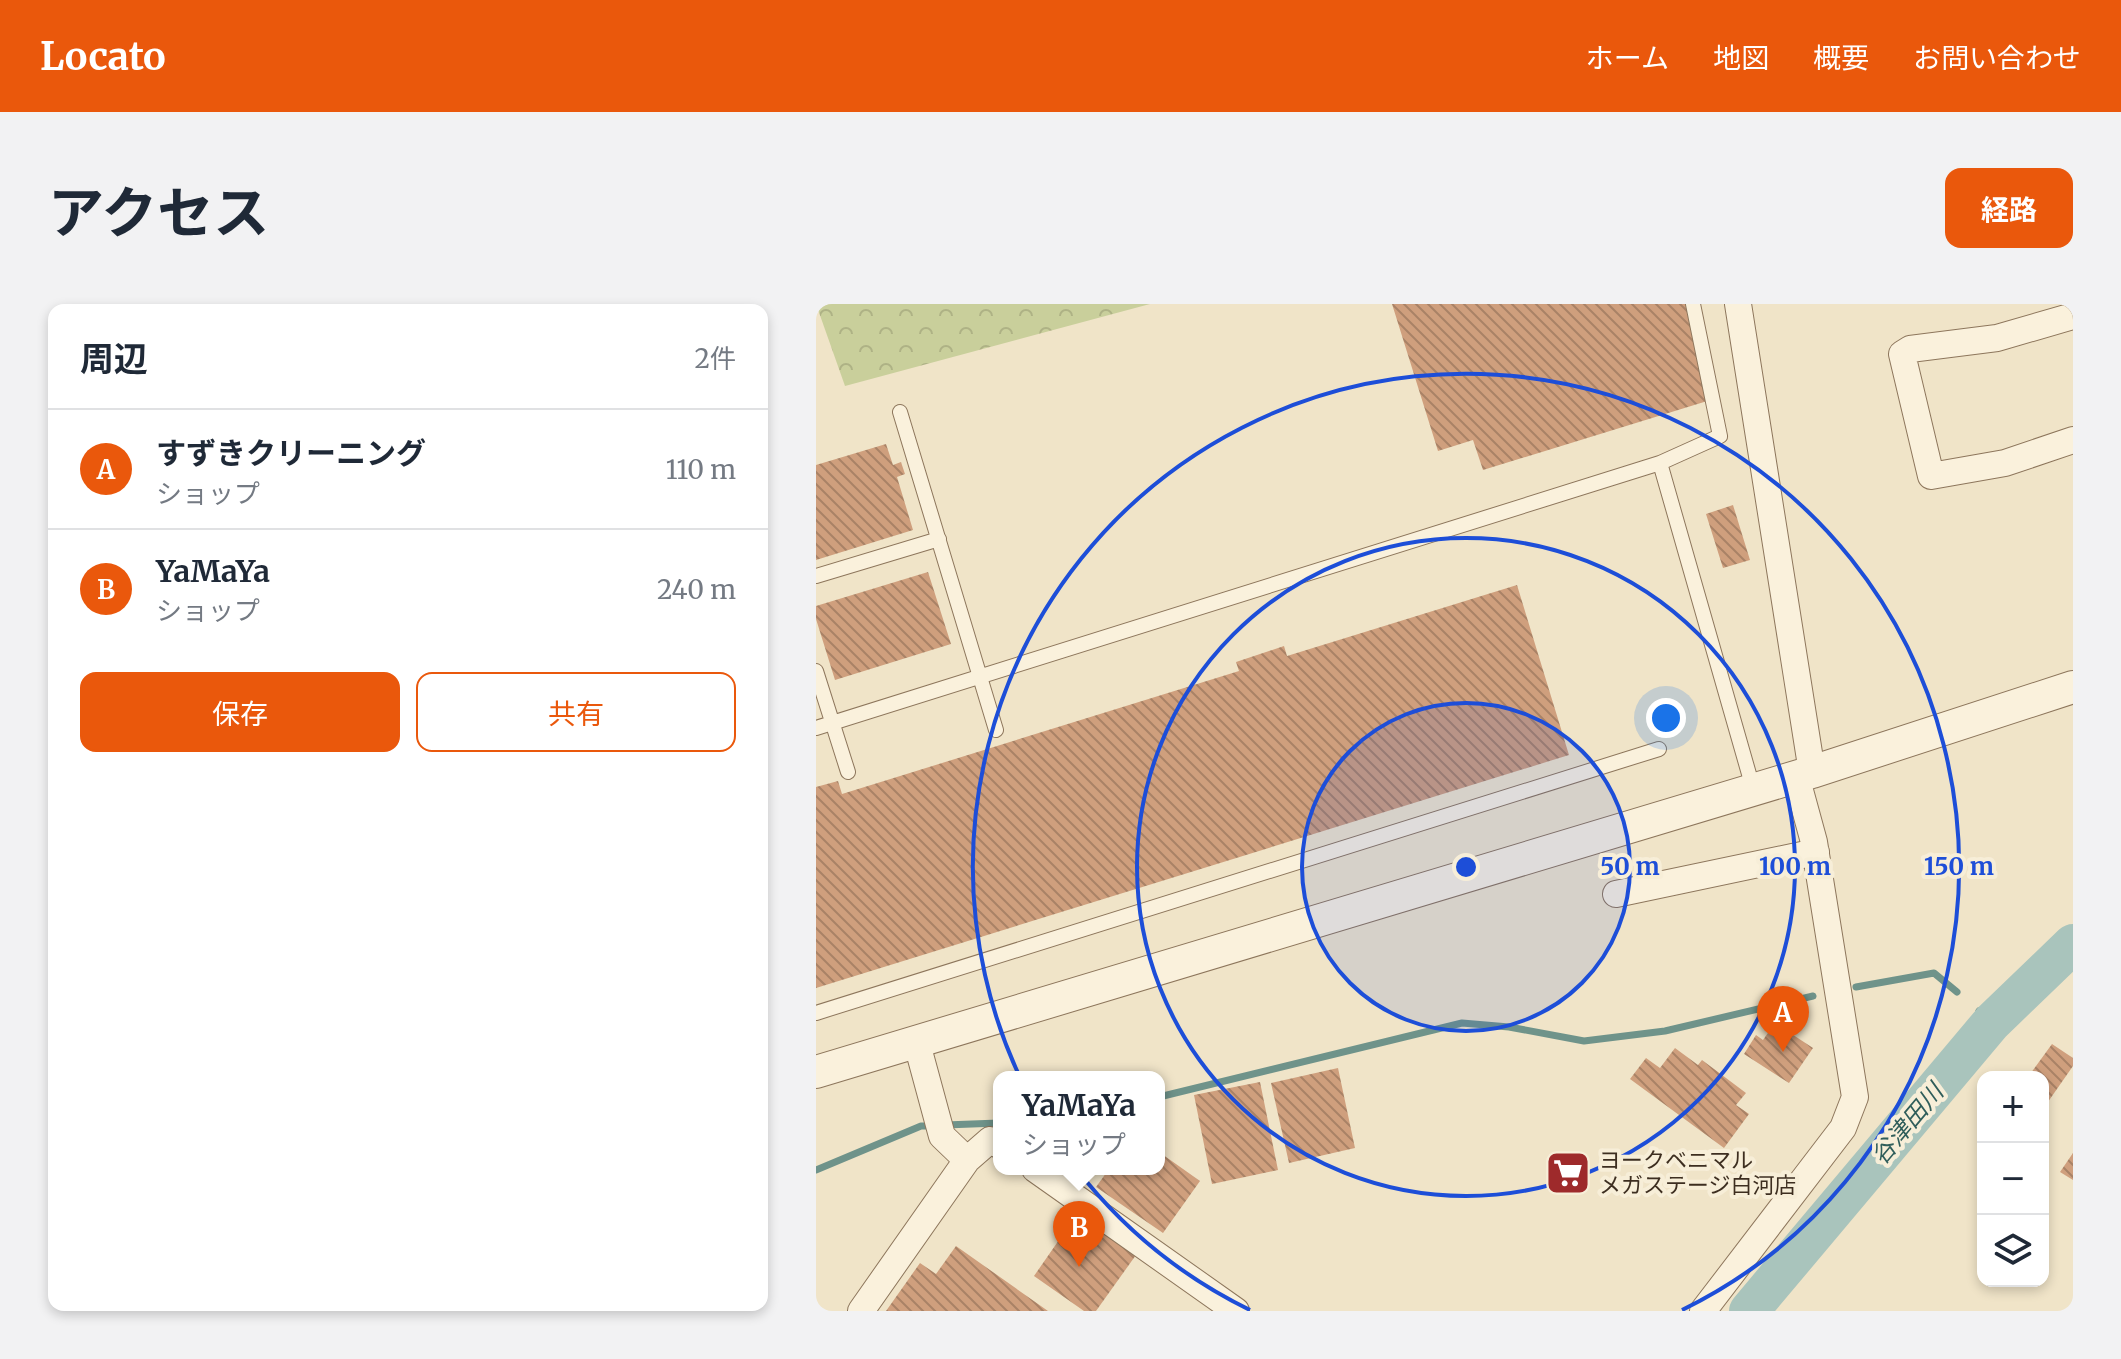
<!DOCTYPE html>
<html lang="ja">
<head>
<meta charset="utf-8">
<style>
	:root { --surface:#fff; --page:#f2f2f3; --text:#1f2937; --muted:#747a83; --line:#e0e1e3; --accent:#ea580c }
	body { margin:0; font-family:Merriweather,"Noto Sans JP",serif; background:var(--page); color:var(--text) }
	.controls { position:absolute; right:24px; bottom:24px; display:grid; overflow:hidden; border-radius:16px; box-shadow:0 4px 12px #0003 }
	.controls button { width:72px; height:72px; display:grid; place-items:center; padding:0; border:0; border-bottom:2px solid var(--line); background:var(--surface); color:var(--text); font:40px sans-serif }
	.you { position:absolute; left:850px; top:414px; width:28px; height:28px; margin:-20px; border:6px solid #fff; border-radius:50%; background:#1a73e8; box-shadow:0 0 0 12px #1a73e833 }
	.badge { display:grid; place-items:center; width:52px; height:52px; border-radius:50%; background:var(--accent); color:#fff; font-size:26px; font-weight:700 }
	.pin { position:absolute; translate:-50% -66px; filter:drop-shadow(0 2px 4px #0008) }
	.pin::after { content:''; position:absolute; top:42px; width:28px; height:24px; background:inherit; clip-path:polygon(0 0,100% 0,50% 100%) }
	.popup { position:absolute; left:177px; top:767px; width:172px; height:104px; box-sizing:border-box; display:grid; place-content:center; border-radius:16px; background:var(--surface); filter:drop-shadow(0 2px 6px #0005); font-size:26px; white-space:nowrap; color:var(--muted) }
	.popup b { font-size:30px; color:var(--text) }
	.popup::after { content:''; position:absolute; left:50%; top:100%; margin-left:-16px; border:16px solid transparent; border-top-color:var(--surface) }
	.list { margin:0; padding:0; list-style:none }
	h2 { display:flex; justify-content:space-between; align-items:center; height:104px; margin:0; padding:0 32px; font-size:34px }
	h2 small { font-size:26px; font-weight:400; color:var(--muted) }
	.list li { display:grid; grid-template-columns:52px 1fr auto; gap:24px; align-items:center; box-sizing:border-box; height:120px; padding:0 32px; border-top:2px solid var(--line) }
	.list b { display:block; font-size:30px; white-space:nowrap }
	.list p { margin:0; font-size:26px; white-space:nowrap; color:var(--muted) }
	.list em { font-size:26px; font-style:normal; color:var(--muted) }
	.actions { display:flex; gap:16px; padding:24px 32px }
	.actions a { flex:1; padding:18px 0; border:2px solid var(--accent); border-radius:16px; text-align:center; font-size:28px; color:var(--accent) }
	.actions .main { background:var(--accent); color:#fff }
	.icon { flex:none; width:44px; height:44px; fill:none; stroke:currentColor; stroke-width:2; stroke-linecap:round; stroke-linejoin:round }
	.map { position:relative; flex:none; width:1257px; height:1007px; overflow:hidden; border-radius:16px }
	header { display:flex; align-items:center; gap:48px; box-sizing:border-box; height:112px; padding:0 40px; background:var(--accent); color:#fff }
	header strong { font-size:38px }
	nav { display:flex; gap:44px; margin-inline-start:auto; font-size:28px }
	.intro { display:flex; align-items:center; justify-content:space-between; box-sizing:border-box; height:192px; padding:0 48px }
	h1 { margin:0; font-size:56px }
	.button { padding:20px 36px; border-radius:16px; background:var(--accent); color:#fff; font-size:28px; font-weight:700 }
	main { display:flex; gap:48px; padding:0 48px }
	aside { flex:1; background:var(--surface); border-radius:16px; box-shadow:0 4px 12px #0003 }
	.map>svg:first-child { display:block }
	.forest { fill:url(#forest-crowns) }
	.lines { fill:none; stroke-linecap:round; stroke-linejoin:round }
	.stream { stroke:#6f938a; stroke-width:7 }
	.river { stroke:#a9c4bc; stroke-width:40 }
	.building { fill:url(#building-back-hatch) }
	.service-casing { stroke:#8d765c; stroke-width:16 }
	.minor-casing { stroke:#8d765c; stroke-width:28 }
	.tertiary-casing { stroke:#8d765c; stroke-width:34 }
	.service { stroke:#faf1dc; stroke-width:14 }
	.minor { stroke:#faf1dc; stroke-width:26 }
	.tertiary { stroke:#faf1dc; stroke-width:32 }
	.ring { fill:none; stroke:#1d4ed8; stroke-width:4 }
	.labels { text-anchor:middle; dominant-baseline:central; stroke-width:8; stroke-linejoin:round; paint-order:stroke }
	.poi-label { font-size:22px; fill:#3d2e20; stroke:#f7eed8; text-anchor:start }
	.water-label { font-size:24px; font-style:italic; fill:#2f5d5a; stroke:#f7eed8 }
	.centre { fill:#1d4ed8; stroke:#f7eed8; stroke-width:4 }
	.ring-label { font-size:24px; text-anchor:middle; font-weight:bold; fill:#1d4ed8; stroke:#f7eed8; stroke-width:8; stroke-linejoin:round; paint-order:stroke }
</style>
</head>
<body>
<header>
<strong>Locato</strong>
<nav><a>ホーム</a><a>地図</a><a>概要</a><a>お問い合わせ</a></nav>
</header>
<div class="intro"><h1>アクセス</h1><a class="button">経路</a></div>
<main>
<aside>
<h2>周辺<small>2件</small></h2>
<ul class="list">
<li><span class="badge">A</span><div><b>すずきクリーニング</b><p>ショップ</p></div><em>110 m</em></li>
<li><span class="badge">B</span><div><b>YaMaYa</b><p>ショップ</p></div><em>240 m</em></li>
</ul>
<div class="actions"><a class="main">保存</a><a>共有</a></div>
</aside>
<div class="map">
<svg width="1257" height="1007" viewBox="0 0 1257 1007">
	<defs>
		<pattern id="forest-crowns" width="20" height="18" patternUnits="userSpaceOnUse" patternTransform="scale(2)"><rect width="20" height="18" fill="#c9cf9b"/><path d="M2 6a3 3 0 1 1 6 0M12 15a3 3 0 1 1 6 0" fill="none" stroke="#aeb285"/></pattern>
		<pattern id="building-back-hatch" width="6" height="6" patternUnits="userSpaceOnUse" patternTransform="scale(2)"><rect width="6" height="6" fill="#cf9f7d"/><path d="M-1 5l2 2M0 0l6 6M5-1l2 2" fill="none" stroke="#a98266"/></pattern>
	</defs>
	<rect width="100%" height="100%" fill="#f0e4c8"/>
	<path class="forest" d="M 0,0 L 334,0 L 29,82 Z"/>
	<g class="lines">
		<path class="stream" d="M 1040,683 L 1118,669 L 1141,688
			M 1163,707 L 1176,718
			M 343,793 L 646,719 L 693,723 L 768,737 L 849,727 L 997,692
			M 129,821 L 183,819
			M 0,866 L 105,822 L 117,822"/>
		<path class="river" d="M 933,1007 L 1176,718 L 1257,640"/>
	</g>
	<path class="building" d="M 576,0 L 872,0 L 901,94 L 667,166 L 657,136 L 622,147 Z
		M 70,140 L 77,161 L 85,158 L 89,170 L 81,173 L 97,226 L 0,256 L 0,161 Z
		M 917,201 L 934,256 L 907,264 L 890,210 Z
		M 112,268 L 135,340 L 19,376 L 0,315 L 0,302 Z
		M 701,281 L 753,451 L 0,684 L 0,483 L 22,477 L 26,490 L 423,367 L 420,358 L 468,342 L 471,352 Z
		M 959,719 L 997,744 L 973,779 L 928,750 L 940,731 L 947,736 Z
		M 1236,740 L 1257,754 L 1257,762 L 1227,805 L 1227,773 L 1212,773 Z
		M 859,744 L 882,761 L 886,756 L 930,789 L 920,801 L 933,810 L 908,844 L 814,775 L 830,754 L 844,764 Z
		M 522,764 L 539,844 L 473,859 L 455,779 Z
		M 444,778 L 462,866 L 396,880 L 378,791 Z
		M 343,848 L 384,877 L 347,929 L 280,883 L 293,865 L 343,865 Z
		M 1257,849 L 1257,876 L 1244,868 Z
		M 261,910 L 320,951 L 280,1007 L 268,1007 L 218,972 Z
		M 140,942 L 232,1007 L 70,1007 L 104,959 L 120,970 Z"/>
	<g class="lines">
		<g class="service-casing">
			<path id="service" d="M 84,108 L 180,426
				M 844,159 L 904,132 L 877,0
				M 0,272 L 123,235
				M 0,367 L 32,468
				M 0,424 L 844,159 L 937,484
				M 0,709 L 843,445"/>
		</g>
		<g class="minor-casing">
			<path id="minor" d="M 922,0 L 996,468
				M 1257,12 L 1181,34 L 1094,45 L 1086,50 L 1115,172 L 1189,159 L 1257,136
				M 800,590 L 1000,548
				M 100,736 L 126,832 L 151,856
				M 219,865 L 420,1007
				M 45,1007 L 151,856 L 174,836 L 183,841
				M 887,1007 L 1027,824 L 1039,793 L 998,538 L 980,472"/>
		</g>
		<g class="tertiary-casing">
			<path id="tertiary" d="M 0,768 L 996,468 L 1257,383"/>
		</g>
		<use href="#service" class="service"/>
		<use href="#minor" class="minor"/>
		<use href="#tertiary" class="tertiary"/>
	</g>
	<circle cx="650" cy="563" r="164" fill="#1d4ed8" fill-opacity=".12"/>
	<g class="ring">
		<circle cx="650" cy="563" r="164"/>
		<circle cx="650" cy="563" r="329"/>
		<path d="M434 1006A493 493 0 1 1 866 1006"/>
	</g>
	<defs>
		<g id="supermarket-square" transform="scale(2.3)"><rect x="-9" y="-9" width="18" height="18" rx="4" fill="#9e2a2b" stroke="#f7eed8"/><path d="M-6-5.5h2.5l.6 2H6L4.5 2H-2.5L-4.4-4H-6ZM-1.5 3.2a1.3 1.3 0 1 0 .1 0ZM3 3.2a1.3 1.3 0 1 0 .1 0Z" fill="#fff"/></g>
	</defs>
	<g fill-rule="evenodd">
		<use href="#supermarket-square" x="752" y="869"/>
	</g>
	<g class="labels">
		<g class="poi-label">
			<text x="783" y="856">ヨークベニマル<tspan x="783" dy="25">メガステージ白河店</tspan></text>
		</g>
		<g class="water-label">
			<text transform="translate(1091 820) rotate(-50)">谷津田川</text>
		</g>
	</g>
	<circle cx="650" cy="563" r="12" class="centre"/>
	<g class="ring-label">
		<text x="814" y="571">50 m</text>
		<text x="979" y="571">100 m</text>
		<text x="1143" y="571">150 m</text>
	</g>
</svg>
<div class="controls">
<button>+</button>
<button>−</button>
<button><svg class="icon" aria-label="layers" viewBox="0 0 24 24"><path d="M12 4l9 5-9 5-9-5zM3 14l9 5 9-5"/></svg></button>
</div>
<div class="you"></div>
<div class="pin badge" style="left:967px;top:748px">A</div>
<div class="pin badge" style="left:263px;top:963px">B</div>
<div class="popup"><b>YaMaYa</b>ショップ</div>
</div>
</main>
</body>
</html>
